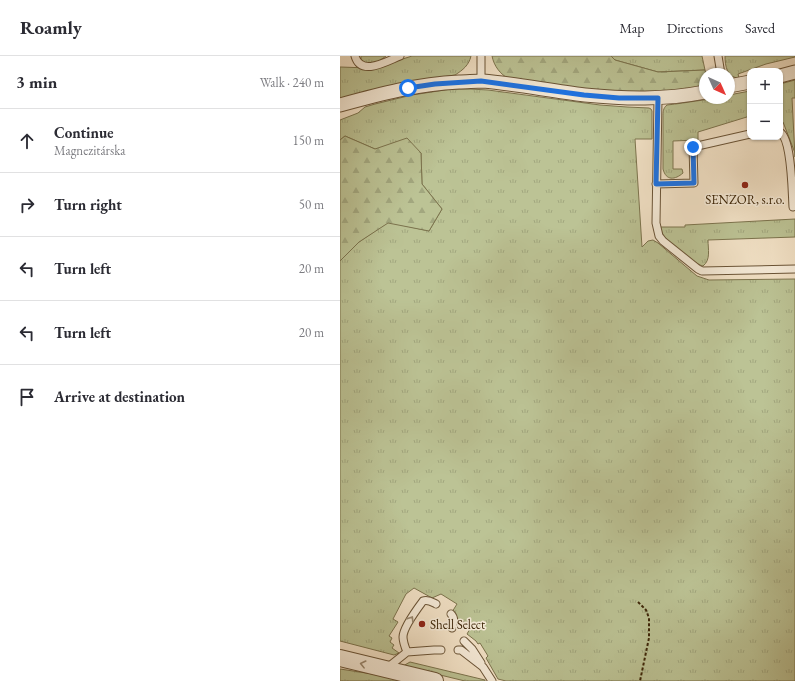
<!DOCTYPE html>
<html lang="en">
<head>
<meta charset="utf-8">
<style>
	:root { --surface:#fff; --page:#f2f2f3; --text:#2b2b33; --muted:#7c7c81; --line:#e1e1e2 }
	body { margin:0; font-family:"EB Garamond",serif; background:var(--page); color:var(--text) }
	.controls { position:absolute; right:12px; top:12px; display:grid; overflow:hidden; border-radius:8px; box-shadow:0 1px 3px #0004 }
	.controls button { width:36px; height:36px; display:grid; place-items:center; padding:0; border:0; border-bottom:1px solid var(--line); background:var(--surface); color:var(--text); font:20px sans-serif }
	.compass { position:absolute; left:359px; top:12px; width:36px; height:36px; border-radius:50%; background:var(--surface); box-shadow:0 1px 3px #0004; rotate:135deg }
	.stop { position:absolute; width:12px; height:12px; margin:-9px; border:3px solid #1a73e8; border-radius:50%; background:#fff }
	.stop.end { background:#1a73e8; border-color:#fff; box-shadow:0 1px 4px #0008 }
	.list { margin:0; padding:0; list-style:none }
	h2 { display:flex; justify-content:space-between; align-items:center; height:52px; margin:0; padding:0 16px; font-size:17px }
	h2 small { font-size:13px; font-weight:400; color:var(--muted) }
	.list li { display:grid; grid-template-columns:26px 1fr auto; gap:12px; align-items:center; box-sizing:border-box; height:64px; padding:0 16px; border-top:1px solid var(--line) }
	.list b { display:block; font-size:15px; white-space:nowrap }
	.list p { margin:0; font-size:13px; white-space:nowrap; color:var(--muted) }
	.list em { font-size:13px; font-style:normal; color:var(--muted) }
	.icon { flex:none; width:22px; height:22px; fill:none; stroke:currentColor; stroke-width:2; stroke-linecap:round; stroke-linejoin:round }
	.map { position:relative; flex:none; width:455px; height:625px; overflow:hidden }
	header { display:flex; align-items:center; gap:24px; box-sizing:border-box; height:56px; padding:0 20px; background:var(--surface); border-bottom:1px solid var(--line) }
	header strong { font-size:19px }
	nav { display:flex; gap:22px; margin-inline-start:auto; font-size:14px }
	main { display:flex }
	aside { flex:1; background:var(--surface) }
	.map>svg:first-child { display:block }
	.grass { fill:url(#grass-tufts); stroke:#7c744e }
	.forest { fill:url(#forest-firs); stroke:#7c744e }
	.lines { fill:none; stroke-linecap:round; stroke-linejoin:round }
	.service-casing { stroke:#6a5437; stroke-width:9 }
	.minor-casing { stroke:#6a5437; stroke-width:15 }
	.tertiary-casing { stroke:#6a5437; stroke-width:18 }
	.path { stroke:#3c2507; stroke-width:2; stroke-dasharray:3 2; stroke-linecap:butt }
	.service { stroke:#f7eddb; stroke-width:7 }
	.minor { stroke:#f7eddb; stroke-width:13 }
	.tertiary { stroke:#f7eddb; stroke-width:16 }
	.oneway { stroke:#9a8971 }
	.route { stroke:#1a73e8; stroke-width:5 }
	.poi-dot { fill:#8f2418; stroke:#f7eddb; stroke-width:1.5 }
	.labels { text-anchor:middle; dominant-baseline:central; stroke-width:3; stroke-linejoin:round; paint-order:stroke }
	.poi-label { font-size:13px; fill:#3c2507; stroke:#f7eddb }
</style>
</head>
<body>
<header>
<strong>Roamly</strong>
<nav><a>Map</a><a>Directions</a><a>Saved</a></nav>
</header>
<main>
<aside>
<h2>3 min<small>Walk · 240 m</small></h2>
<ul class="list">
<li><svg class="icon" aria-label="ahead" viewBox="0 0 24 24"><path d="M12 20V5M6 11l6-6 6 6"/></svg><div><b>Continue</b><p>Magnezitárska</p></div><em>150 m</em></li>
<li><svg class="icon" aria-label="right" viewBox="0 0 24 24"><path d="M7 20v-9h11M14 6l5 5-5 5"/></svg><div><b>Turn right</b></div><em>50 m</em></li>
<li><svg class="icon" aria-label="left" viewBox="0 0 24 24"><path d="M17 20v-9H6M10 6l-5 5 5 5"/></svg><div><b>Turn left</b></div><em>20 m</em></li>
<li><svg class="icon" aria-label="left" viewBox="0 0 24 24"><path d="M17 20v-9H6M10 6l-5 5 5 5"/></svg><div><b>Turn left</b></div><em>20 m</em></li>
<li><svg class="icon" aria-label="arrive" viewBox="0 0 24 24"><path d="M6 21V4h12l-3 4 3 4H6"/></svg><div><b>Arrive at destination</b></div></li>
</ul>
</aside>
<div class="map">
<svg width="455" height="625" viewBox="0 0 455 625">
	<defs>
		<pattern id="grass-tufts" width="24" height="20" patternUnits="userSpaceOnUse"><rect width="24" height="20" fill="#bcc395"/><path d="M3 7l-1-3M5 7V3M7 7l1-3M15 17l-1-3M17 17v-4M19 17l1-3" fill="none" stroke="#a2a77f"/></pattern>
		<pattern id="forest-firs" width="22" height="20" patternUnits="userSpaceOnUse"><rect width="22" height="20" fill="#bcc395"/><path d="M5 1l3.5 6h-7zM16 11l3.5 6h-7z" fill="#a2a77f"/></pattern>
	</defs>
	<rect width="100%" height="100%" fill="#f3e3c8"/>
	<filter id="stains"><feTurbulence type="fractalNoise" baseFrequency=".005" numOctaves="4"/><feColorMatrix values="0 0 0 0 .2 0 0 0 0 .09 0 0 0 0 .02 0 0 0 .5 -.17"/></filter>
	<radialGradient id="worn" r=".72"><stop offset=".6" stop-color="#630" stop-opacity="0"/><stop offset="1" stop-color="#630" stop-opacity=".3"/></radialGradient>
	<path class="grass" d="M 21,0 L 46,0 C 38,6 30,11 21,5 Z
		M 72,0 L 131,0 C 129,9 123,14 115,19 L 65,27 L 0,43 L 0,11 L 29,12 L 41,10 Z
		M 271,0 L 362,0 L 365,14 L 318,16 L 275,4 Z
		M 385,0 L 455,0 L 455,1 L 426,8 L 398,18 L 399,22 C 387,22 385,10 385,0 Z
		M 455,24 L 455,42 L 452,42 L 455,101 L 455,97 L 443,66 L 440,63 L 440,28 Z
		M 111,33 L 130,33 L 148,34 L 260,49 L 287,51 L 309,52 L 311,53 L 312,55 L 312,83 L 295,83 L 302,191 L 308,185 L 313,184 L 318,187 L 357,220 L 369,224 L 455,223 L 455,625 L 166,625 L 158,623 L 146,602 L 148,600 L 140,587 L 138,588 L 136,585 L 127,578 L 131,571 L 129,570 L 128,572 L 123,568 L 124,566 L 121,564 L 120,566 C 117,563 115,559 112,556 L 117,548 L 101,538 L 92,542 L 74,532 L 66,538 L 53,563 L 58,566 L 49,580 L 52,582 L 50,586 L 54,589 L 52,592 L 59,597 L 54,599 L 0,585 L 0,205 L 19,186 L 48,166 L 89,175 L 102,153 L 82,128 L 81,97 L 35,93 L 5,80 L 0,84 L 0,64 L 18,57 L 25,51 L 35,48 L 72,39 Z
		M 410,35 L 410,60 L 358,76 L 358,84 L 333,85 L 333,113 L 342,113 L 343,117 C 335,124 326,125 323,113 L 323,61 C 323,56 323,52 327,49 C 347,47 369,42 389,42 L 389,39 Z
		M 455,163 L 455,181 L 368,184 C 368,193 371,204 363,210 C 354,208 330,188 324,180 C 322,177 321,174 320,171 L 345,171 L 345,169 Z
		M 70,606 L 145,624 L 145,625 L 125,625 L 63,610 Z
		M 0,613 L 52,621 L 67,625 L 0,625 Z"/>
	<path class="forest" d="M 152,0 L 271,0 L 275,4 L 318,16 L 365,14 L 366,18 L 365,18 L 365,30 L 349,33 L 283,38 L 169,23 C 160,18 154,10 152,0 Z
		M 5,80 L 35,93 L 67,82 L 81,97 L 82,128 L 102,153 L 89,175 L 48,167 L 19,186 L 0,205 L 0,84 Z"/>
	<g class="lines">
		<g class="service-casing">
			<path id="service" d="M 15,0 C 21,21 47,5 60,0
				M 141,0 L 141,25
				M 378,0 L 381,18
				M 318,42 L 316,167 L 319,180 L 323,185 L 358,213 L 362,215 L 455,213
				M 440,76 C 452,84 452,136 453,151
				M 316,128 L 354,127 L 353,91 L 410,78
				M 111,558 C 115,562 114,567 112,572
				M 124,585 L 132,593 L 141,607
				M 118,594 L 121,594 L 143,611 L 152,625
				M 67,596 C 65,591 63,586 63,581 C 63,572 77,553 83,545 C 88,543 92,546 96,548
				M 47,612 L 67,596 L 94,594 L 101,594"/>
		</g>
		<g class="minor-casing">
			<path id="minor" d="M 440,20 L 455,16
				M 389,30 L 410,26
				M 0,49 C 40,38 77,28 119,26 C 126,26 135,25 143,25 C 177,28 211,35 245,39 C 286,43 324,44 365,36"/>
		</g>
		<g class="tertiary-casing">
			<path id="tertiary" d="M 0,602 L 95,625"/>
		</g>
		<path class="path" d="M 298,546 L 306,554 L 309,562 L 309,582 L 300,625"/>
		<use href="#service" class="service"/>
		<use href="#minor" class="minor"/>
		<use href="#tertiary" class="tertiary"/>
	</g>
	<defs><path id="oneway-chevron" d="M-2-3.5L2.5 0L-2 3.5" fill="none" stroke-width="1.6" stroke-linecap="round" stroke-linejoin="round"/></defs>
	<g class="oneway">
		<use href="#oneway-chevron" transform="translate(71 563) rotate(-58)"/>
		<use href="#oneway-chevron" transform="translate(23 608) rotate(-166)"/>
	</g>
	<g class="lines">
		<path class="route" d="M 68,32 L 95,28 L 141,25 L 244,39 L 279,42 L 318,42 L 316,128 L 354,127 L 353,91"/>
	</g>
	<g class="poi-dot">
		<circle cx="405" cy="129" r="4"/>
		<circle cx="82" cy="568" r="4"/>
	</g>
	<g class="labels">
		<g class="poi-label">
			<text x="405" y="143">SENZOR, s.r.o.</text>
			<text x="90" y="568" text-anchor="start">Shell Select</text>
		</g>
	</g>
	<rect width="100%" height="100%" filter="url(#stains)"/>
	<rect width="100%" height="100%" fill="url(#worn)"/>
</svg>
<div class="controls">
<button>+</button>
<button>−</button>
</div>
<svg class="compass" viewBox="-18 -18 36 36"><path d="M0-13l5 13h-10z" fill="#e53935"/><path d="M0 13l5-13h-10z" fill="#7c7c81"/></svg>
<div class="stop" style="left:68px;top:32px"></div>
<div class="stop end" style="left:353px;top:91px"></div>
</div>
</main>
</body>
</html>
